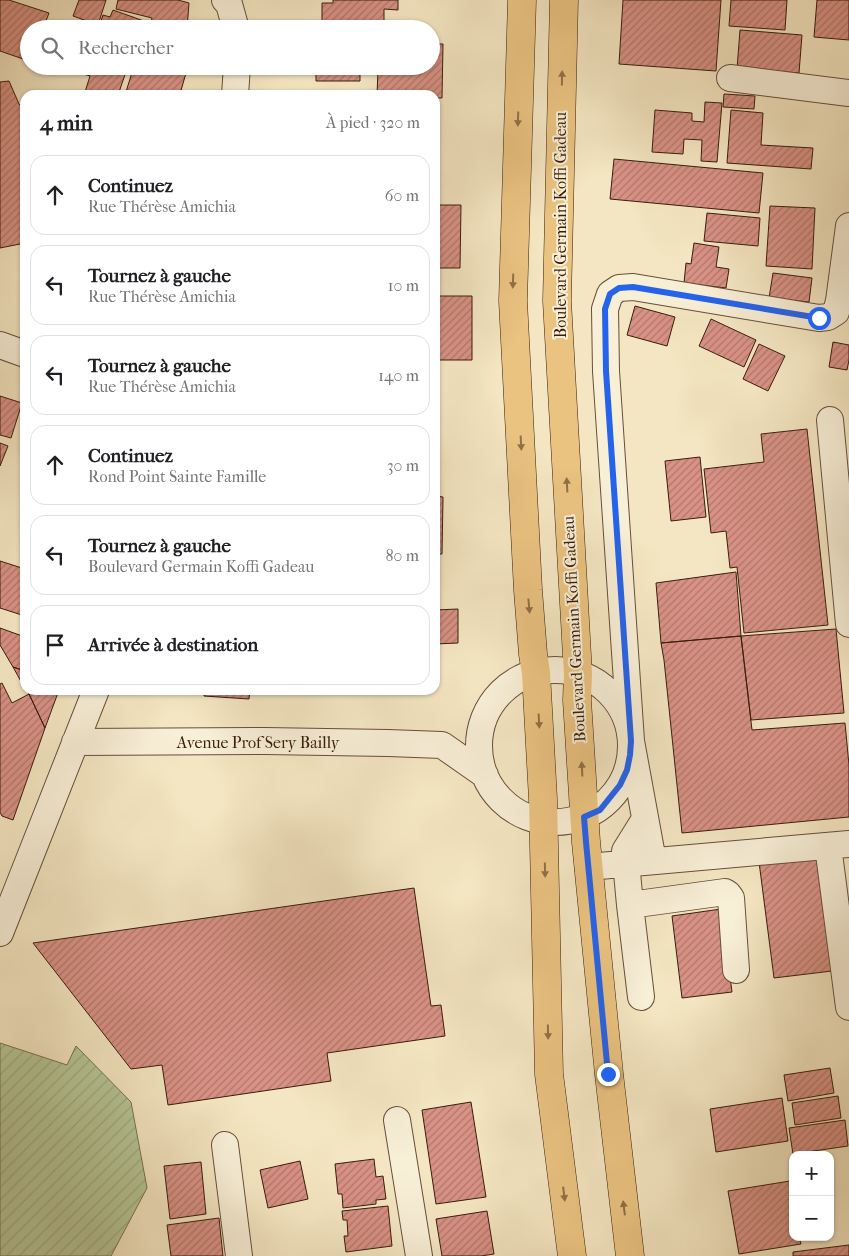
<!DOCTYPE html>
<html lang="fr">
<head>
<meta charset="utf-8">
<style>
	:root { --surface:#fff; --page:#f2f2f2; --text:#202124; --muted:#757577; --line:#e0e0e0 }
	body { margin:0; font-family:"IM FELL French Canon",serif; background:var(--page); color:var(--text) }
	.controls { position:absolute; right:15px; bottom:15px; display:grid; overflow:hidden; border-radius:10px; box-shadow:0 1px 4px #0004 }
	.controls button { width:45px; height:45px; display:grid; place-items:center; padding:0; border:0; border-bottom:1px solid var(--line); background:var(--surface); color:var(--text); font:25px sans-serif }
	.stop { position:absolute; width:15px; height:15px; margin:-11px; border:4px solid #2563eb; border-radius:50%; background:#fff }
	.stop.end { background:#2563eb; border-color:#fff; box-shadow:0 1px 5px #0008 }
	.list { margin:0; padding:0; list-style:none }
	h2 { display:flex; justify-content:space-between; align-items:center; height:65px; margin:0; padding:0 20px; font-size:21px }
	h2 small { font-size:16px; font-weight:400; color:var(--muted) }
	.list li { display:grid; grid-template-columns:32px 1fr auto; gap:15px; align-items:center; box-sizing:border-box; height:80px; margin:0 10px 10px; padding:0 10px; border:1px solid var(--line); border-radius:15px }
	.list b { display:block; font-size:19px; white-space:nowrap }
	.list p { margin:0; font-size:16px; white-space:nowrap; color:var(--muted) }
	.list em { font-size:16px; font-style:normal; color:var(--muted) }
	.icon { flex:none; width:28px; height:28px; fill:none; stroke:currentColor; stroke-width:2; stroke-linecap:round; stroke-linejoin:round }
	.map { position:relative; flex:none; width:849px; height:1256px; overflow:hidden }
	.search { position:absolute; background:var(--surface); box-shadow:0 1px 4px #0004; left:20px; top:20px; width:420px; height:55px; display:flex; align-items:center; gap:12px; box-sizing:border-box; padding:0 18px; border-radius:28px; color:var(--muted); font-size:19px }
	.panel { position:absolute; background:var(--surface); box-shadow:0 1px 4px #0004; left:20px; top:90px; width:420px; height:605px; border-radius:15px }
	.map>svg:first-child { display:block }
	.garden { fill:url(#garden-furrows); stroke:#777152 }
	.building { fill:url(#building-hatch); stroke:#381c0c }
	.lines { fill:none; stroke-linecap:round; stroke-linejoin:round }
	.minor-casing { stroke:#674e3a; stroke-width:28 }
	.major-casing { stroke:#381c0c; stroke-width:29 }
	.minor { stroke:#f8efd7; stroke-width:26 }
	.major { stroke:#eac381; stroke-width:28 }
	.oneway { fill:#917046 }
	.route { stroke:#2563eb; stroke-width:6 }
	.labels { text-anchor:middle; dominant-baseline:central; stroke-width:4; stroke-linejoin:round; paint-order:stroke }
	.street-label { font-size:16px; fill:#381c0c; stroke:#f8efd7 }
</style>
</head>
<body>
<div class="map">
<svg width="849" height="1256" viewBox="0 0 849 1256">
	<defs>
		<pattern id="garden-furrows" width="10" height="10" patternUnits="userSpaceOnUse" patternTransform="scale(1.25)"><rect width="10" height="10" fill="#b6c697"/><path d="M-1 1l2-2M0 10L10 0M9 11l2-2" fill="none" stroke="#9daa81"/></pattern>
		<pattern id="building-hatch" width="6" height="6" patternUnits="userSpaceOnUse" patternTransform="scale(1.25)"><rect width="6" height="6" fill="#d99286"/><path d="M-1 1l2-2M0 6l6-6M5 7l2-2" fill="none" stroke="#b1766c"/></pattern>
	</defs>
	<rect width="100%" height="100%" fill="#f4e6c2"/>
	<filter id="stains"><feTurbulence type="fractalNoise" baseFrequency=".004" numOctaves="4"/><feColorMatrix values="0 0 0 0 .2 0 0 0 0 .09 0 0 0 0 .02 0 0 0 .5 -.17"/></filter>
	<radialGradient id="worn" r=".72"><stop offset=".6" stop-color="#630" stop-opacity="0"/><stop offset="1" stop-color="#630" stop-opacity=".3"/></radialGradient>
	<path class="garden" d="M 0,1043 L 67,1065 L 76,1046 L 131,1102 L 147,1188 L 111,1256 L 0,1256 Z"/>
	<path class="building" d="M 0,0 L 9,0 L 49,13 L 43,29 L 29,29 L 29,61 L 0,51 Z
		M 79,0 L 106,0 L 98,25 L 73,16 Z
		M 118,0 L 178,0 L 189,3 L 187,29 L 174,29 L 151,23 L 152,18 L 116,9 Z
		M 333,0 L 398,0 L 398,10 L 384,9 L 384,29 L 322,29 L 322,3 L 333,3 Z
		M 623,0 L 721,0 L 716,71 L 619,64 Z
		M 731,0 L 787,0 L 785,30 L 729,26 Z
		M 817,0 L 849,0 L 849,40 L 814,37 Z
		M 113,10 L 144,21 L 141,29 L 107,29 L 107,27 L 100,24 L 103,15 L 110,17 Z
		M 740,30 L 802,35 L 799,73 L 737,69 Z
		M 431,44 L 443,44 L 442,98 L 435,98 L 435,95 L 377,95 L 378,70 L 417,71 L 417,66 L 431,66 Z
		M 76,66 L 128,66 L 118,95 L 94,95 L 85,92 L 90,76 L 74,71 Z
		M 134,66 L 183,66 L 181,71 L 186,73 L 180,94 L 183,95 L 125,95 Z
		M 316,66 L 360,66 L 360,81 L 316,81 Z
		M 9,81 L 19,104 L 25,111 L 25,243 L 0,248 L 0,82 Z
		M 724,94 L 755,96 L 754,109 L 723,107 Z
		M 705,102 L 722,103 L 717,162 L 701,161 L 702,140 L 684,139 L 683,154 L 652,152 L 655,110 L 692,113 L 692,121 L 704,122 Z
		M 731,110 L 763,113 L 761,145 L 813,148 L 811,169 L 727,163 Z
		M 614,159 L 763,173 L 759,213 L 610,199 Z
		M 435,205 L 461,205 L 460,268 L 435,268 Z
		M 770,206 L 815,208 L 812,269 L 766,266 Z
		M 707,213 L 760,218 L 758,246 L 704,241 Z
		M 694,243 L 719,247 L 716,267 L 729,269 L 726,288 L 684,283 L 686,263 L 691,264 Z
		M 773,273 L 812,278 L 809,302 L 769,298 Z
		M 435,296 L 472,296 L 472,360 L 435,360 Z
		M 635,306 L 675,317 L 667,346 L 627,335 Z
		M 711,319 L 756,340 L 744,367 L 699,346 Z
		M 833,342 L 849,345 L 849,360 L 847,370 L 829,367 Z
		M 759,344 L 785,356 L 768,391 L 743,379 Z
		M 0,396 L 22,403 L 11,438 L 0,435 Z
		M 807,429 L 828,625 L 744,633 L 737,567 L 730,568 L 726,531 L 711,533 L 704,469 L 764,462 L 761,434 Z
		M 0,443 L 8,446 L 0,466 Z
		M 700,457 L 706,517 L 671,521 L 665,461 Z
		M 435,496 L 443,497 L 442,554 L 435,554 Z
		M 0,561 L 25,569 L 25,616 L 0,608 Z
		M 736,572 L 741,636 L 661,643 L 656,583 Z
		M 458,609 L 458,643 L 435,644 L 435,610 Z
		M 0,628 L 25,637 L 25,660 L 22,670 L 13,667 L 0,645 Z
		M 836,629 L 844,713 L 751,720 L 741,636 Z
		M 741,636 L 752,730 L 845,723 L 849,765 L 849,817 L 682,833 L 664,660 L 661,643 Z
		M 13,667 L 25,671 L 25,681 L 23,685 Z
		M 2,683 L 12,703 L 29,694 L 45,728 L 13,820 L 2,816 L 0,812 L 0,684 Z
		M 26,690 L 59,690 L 45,728 L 29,694 Z
		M 205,690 L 250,690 L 249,699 L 204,696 Z
		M 819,856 L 832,971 L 774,978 L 759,862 Z
		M 414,888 L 431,1006 L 441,1005 L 445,1036 L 327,1053 L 331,1081 L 168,1105 L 162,1065 L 131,1069 L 33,943 Z
		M 721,909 L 732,992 L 682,998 L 672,916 Z
		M 830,1068 L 834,1093 L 788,1101 L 784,1075 Z
		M 838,1096 L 841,1118 L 795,1125 L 792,1103 Z
		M 782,1098 L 788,1141 L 716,1152 L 710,1109 Z
		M 471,1102 L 486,1197 L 436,1204 L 422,1110 Z
		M 845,1120 L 848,1146 L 793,1154 L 789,1128 Z
		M 374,1159 L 376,1177 L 383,1176 L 386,1199 L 376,1200 L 376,1204 L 343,1208 L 342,1194 L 338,1194 L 335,1164 Z
		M 300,1161 L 308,1199 L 268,1208 L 260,1170 Z
		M 201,1162 L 206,1214 L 170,1219 L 164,1166 Z
		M 790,1181 L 793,1198 L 793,1237 L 799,1237 L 801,1244 L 739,1254 L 728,1191 Z
		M 388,1206 L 392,1246 L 346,1252 L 344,1236 L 348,1236 L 347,1220 L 343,1220 L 342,1211 Z
		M 487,1211 L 494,1254 L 481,1256 L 442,1256 L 436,1219 Z
		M 219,1218 L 223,1256 L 171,1256 L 167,1225 Z
		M 849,1245 L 849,1256 L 793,1256 L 793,1252 Z"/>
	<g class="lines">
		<g class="minor-casing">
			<path id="minor" d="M 225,0 L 229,4 L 236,29
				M 730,78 L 849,93
				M 235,95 L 237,66
				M 0,345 L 25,354
				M 830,420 L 849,624
				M479 746a76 76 0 1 1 152 0a76 76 0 1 1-152 0Z
				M 75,742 L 265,741 L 388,743 L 442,745 L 485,775
				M 828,846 L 849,1007
				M 653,861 L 631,741 L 606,371 L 605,309 L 610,294 L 619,288 L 633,287 L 819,318 L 828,317 L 836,312 L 839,301 L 849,226
				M 588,867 L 849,844
				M 630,905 L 725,892 L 728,894 L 731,898 L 736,970
				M 0,933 L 96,690
				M 641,997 L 630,905 L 625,851 L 645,819
				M 397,1120 L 419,1256
				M 225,1145 L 239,1256"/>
		</g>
		<g class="major-casing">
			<path id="major" d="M 522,0 L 513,301 L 528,590 L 533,654 L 536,673 L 543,799 L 549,1074 L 572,1256
				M 564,0 L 557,301 L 578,674 L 577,700 L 586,842 L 609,1074 L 630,1256"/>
		</g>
		<use href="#minor" class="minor"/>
		<use href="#major" class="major"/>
	</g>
	<defs><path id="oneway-solid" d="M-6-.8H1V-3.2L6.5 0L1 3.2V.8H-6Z" transform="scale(1.25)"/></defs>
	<g class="oneway">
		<use href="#oneway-solid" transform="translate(562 78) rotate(-89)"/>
		<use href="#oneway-solid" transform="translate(518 119) rotate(92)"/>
		<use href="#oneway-solid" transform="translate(513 281) rotate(92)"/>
		<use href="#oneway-solid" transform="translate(521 443) rotate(87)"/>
		<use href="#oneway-solid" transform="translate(567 485) rotate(-93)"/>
		<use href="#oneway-solid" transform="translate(529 606) rotate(85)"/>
		<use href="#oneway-solid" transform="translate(539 721) rotate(87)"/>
		<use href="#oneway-solid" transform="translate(582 769) rotate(-93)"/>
		<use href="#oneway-solid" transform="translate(545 870) rotate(89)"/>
		<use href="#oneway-solid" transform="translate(548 1032) rotate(89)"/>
		<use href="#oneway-solid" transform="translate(564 1194) rotate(83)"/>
		<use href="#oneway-solid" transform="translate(624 1208) rotate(-97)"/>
	</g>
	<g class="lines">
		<path class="route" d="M 608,1074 L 586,842 L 584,817 L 600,810 L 620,785 L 627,770 L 630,755 L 631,741 L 606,371 L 605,309 L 610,294 L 619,288 L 633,287 L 819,318"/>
	</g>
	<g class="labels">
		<g class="street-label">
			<text transform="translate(560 225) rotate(-90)">Boulevard Germain Koffi Gadeau</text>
			<text transform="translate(574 629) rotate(-93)">Boulevard Germain Koffi Gadeau</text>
			<text x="258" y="742">Avenue Prof Sery Bailly</text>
		</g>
	</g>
	<rect width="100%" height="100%" filter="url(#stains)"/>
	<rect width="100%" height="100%" fill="url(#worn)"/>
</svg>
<div class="controls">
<button>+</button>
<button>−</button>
</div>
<div class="stop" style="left:819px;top:318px"></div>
<div class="stop end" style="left:608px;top:1074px"></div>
<div class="search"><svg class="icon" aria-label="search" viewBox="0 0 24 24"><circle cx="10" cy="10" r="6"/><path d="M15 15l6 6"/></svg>Rechercher</div>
<section class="panel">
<h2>4 min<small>À pied · 320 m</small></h2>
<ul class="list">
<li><svg class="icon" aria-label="ahead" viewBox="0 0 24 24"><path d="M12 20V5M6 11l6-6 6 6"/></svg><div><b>Continuez</b><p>Rue Thérèse Amichia</p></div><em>60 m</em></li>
<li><svg class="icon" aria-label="left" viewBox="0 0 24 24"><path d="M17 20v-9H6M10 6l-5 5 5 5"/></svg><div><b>Tournez à gauche</b><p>Rue Thérèse Amichia</p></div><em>10 m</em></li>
<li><svg class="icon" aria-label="left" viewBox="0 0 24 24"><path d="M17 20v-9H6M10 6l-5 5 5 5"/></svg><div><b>Tournez à gauche</b><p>Rue Thérèse Amichia</p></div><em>140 m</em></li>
<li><svg class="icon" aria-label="ahead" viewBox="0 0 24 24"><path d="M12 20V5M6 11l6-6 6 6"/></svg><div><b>Continuez</b><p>Rond Point Sainte Famille</p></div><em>30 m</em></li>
<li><svg class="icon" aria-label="left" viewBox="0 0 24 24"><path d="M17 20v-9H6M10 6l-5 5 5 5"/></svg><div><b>Tournez à gauche</b><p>Boulevard Germain Koffi Gadeau</p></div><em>80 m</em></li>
<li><svg class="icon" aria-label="arrive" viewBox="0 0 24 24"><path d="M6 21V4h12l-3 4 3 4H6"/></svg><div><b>Arrivée à destination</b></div></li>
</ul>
</section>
</div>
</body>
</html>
